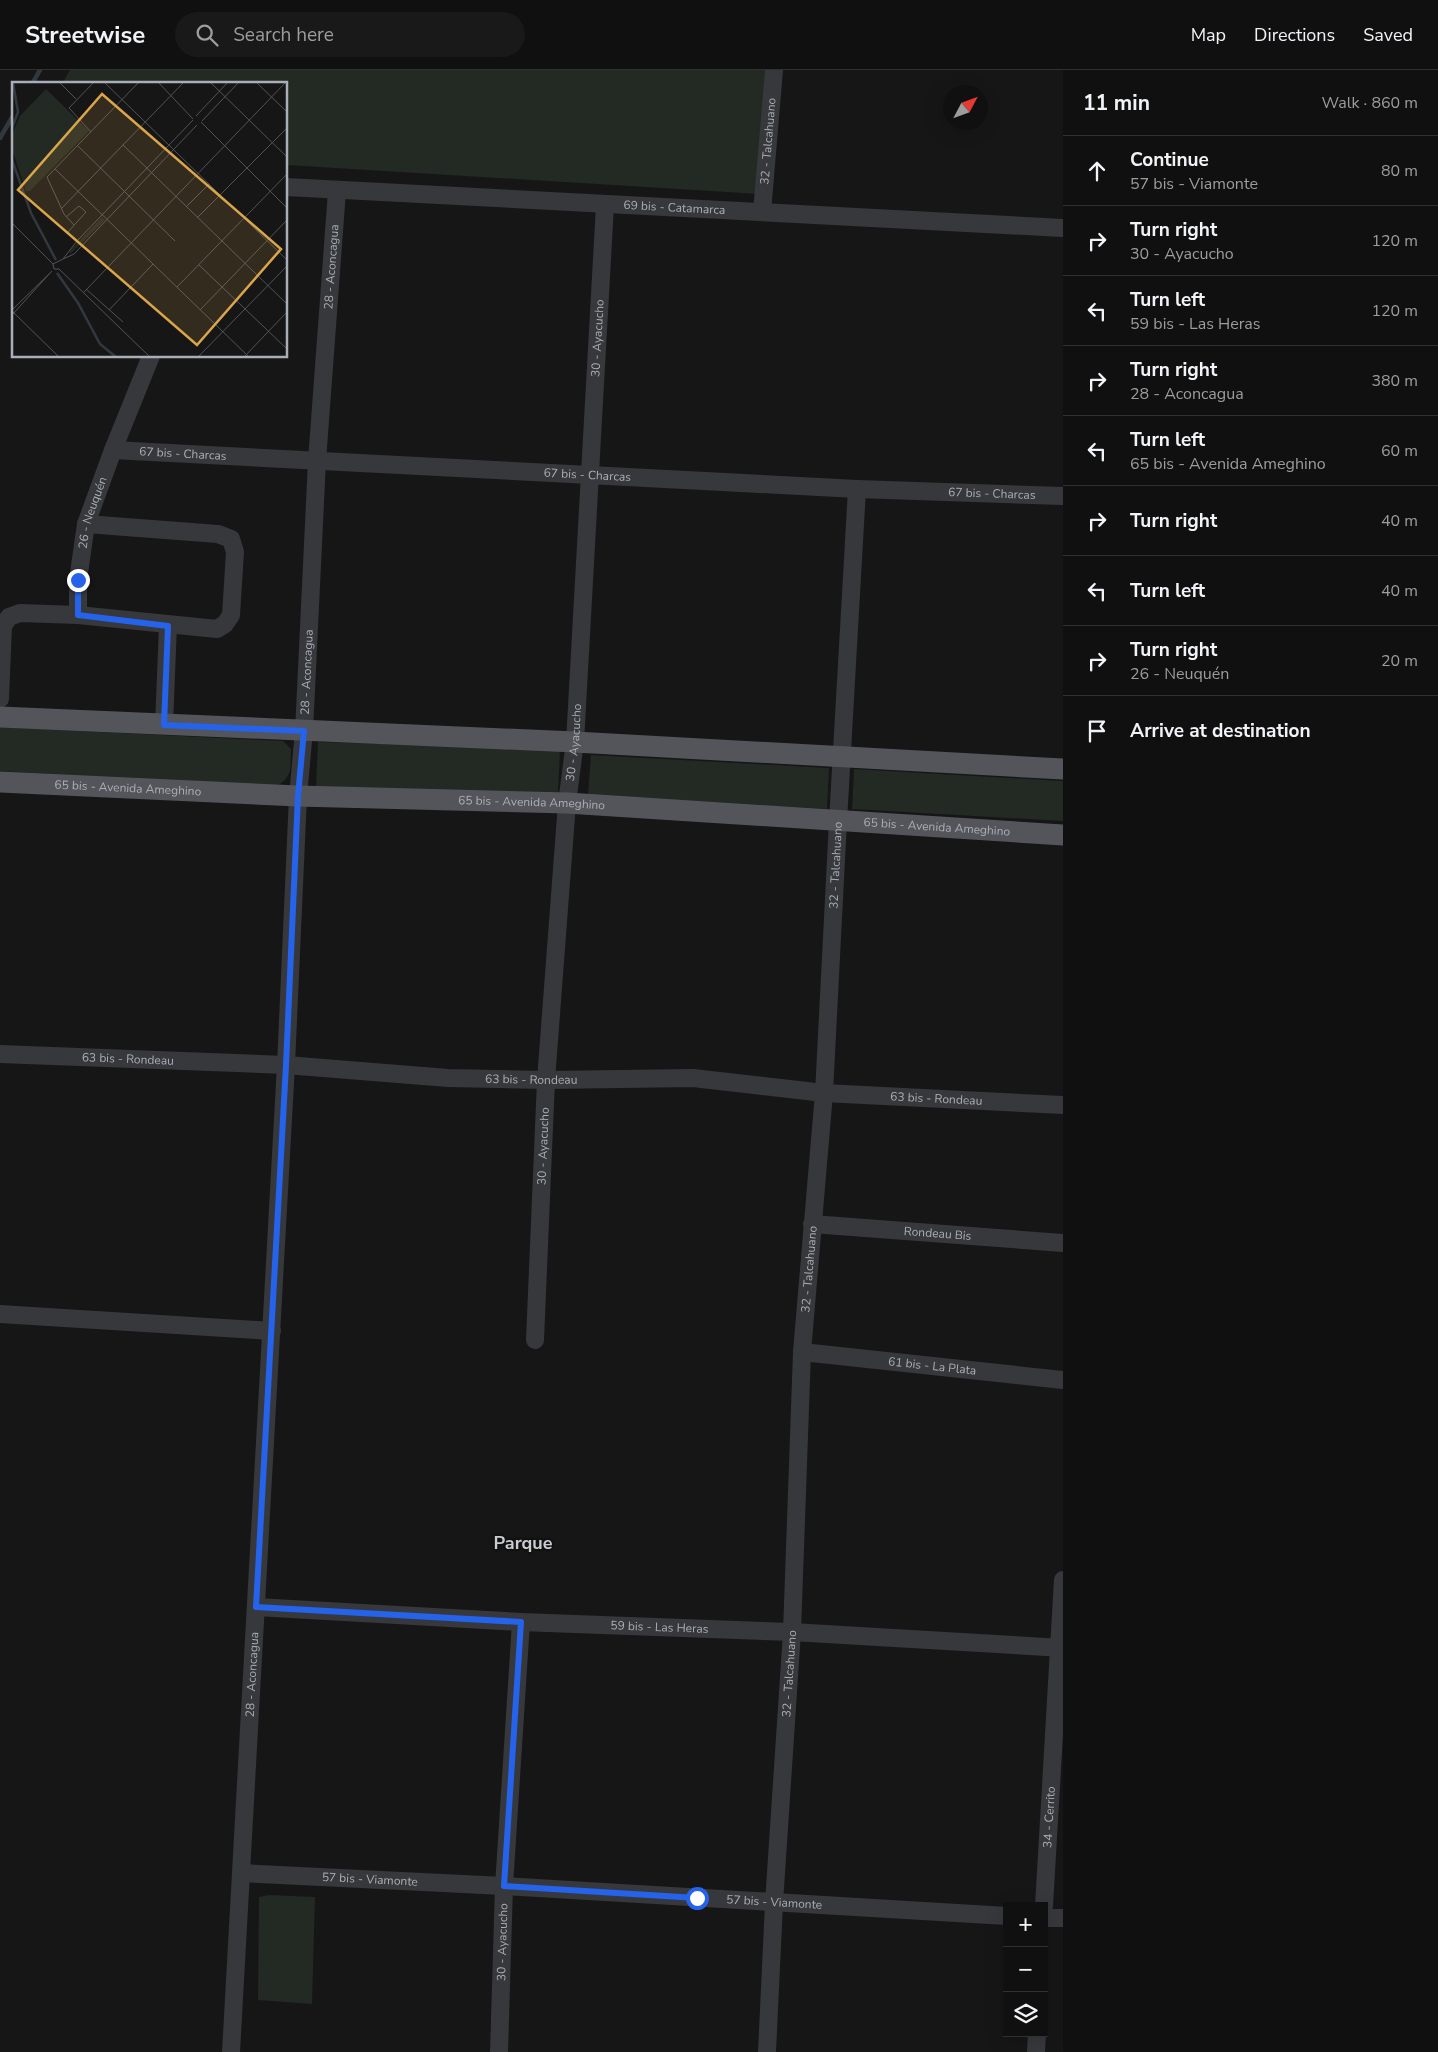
<!DOCTYPE html>
<html lang="en">
<head>
<meta charset="utf-8">
<style>
	:root { --surface:#101011; --page:#19191a; --text:#f1f3f6; --muted:#9c9d9f; --line:#303031 }
	body { margin:0; font-family:"Nunito Sans",sans-serif; background:var(--page); color:var(--text) }
	.controls { position:absolute; right:15px; bottom:15px; display:grid; overflow:hidden; border-radius:0px; box-shadow:0 5px 20px #0002 }
	.controls button { width:45px; height:45px; display:grid; place-items:center; padding:0; border:0; border-bottom:1px solid var(--line); background:var(--surface); color:var(--text); font:25px sans-serif }
	.compass { position:absolute; left:943px; top:15px; width:45px; height:45px; border-radius:50%; background:var(--surface); box-shadow:0 5px 20px #0002; rotate:49deg }
	.stop { position:absolute; width:15px; height:15px; margin:-11px; border:4px solid #2563eb; border-radius:50%; background:#fff }
	.stop.end { background:#2563eb; border-color:#fff; box-shadow:0 1px 5px #0008 }
	.list { margin:0; padding:0; list-style:none }
	h2 { display:flex; justify-content:space-between; align-items:center; height:65px; margin:0; padding:0 20px; font-size:21px }
	h2 small { font-size:16px; font-weight:400; color:var(--muted) }
	.list li { display:grid; grid-template-columns:32px 1fr auto; gap:15px; align-items:center; box-sizing:border-box; height:70px; padding:0 20px; border-top:1px solid var(--line) }
	.list b { display:block; font-size:19px; white-space:nowrap }
	.list p { margin:0; font-size:16px; white-space:nowrap; color:var(--muted) }
	.list em { font-size:16px; font-style:normal; color:var(--muted) }
	.icon { flex:none; width:28px; height:28px; fill:none; stroke:currentColor; stroke-width:2; stroke-linecap:round; stroke-linejoin:round }
	.map { position:relative; flex:none; width:1063px; height:1982px; overflow:hidden }
	header { display:flex; align-items:center; gap:30px; box-sizing:border-box; height:70px; padding:0 25px; background:var(--surface); border-bottom:1px solid var(--line) }
	header strong { font-size:24px }
	nav { display:flex; gap:28px; margin-inline-start:auto; font-size:18px }
	.search { width:350px; height:45px; background:var(--page); display:flex; align-items:center; gap:12px; box-sizing:border-box; padding:0 18px; border-radius:28px; color:var(--muted); font-size:19px }
	main { display:flex }
	aside { flex:1; background:var(--surface) }
	.map>svg:first-child { display:block }
	.green { fill:#232923 }
	.lines { fill:none; stroke-linecap:round; stroke-linejoin:round }
	.stream { stroke:#31393f; stroke-width:4.5 }
	.minor { stroke:#37383c; stroke-width:18 }
	.major { stroke:#54555b; stroke-width:21 }
	.route { stroke:#2563eb; stroke-width:6 }
	.labels { text-anchor:middle; dominant-baseline:central; stroke-width:4.5; stroke-linejoin:round; paint-order:stroke }
	.street-label { font-size:12px; fill:#aaaeb6; stroke:#111112 }
	.district-label { font-size:18px; font-weight:bold; fill:#caccd2; stroke:#111112 }
	.inset-river { fill:none; stroke:#31393f; stroke-width:2.5 }
	.inset-road { fill:none; stroke:#515357; stroke-width:1 }
	.view { fill:#dba54a; fill-opacity:0.15; stroke:#dba54a; stroke-width:2.5 }
	.inset-edge { fill:none; stroke:#aaaeb6; stroke-width:2.5 }
</style>
</head>
<body>
<header>
<strong>Streetwise</strong>
<div class="search"><svg class="icon" aria-label="search" viewBox="0 0 24 24"><circle cx="10" cy="10" r="6"/><path d="M15 15l6 6"/></svg>Search here</div>
<nav><a>Map</a><a>Directions</a><a>Saved</a></nav>
</header>
<main>
<div class="map">
<svg width="1063" height="1982" viewBox="0 0 1063 1982">
	<rect width="100%" height="100%" fill="#161617"/>
	<path class="green" d="M 70,0 L 766,0 L 759,124 L 286,95 L 286,14 L 62,14 Z
		M 0,657 L 283,671 L 291,679 C 290,697 294,708 274,717 L 0,701 Z
		M 318,672 L 560,679 L 558,724 L 316,717 Z
		M 591,685 L 829,698 L 827,739 L 588,725 Z
		M 854,699 L 1063,711 L 1063,751 L 852,739 Z
		M 269,1825 L 315,1827 L 312,1934 L 258,1930 L 259,1827 Z"/>
	<g class="lines">
		<path class="stream" d="M 32,14 L 40,0
			M 0,68 L 14,44"/>
		<g class="minor">
			<path id="s1" d="M 286,117 L 1063,158"/>
			<path id="s2" d="M 762,142 L 774,0"/>
			<path id="s3" d="M 113,380 L 857,419 L 1063,426"/>
			<path id="s4" d="M 78,545 L 78,510 L 86,454 L 113,380 L 151,286"/>
			<path d="M 0,629 L 3,556 L 9,547 L 20,543 L 78,545 L 217,559 L 225,554 L 231,545 L 235,482 L 231,469 L 218,464 L 86,454"/>
			<path d="M 164,655 L 168,555"/>
			<path id="s5" d="M 0,984 L 286,995 L 448,1008 L 546,1010 L 693,1008 L 824,1023 L 1063,1035"/>
			<path id="s6" d="M 812,1154 L 1063,1173"/>
			<path d="M 0,1244 L 272,1261"/>
			<path id="s7" d="M 535,1270 L 546,1010 L 567,733 L 575,672 L 605,135"/>
			<path id="s8" d="M 802,1282 L 1063,1310"/>
			<path id="s9" d="M 256,1537 L 521,1552 L 792,1562 L 1063,1578"/>
			<path id="s10" d="M 241,1803 L 504,1816 L 1007,1846"/>
			<path id="s11" d="M 1044,1836 L 1063,1510"/>
			<path d="M 1044,1848 L 1063,1848"/>
			<path id="s12" d="M 231,1982 L 286,995 L 298,726 L 304,661 L 317,391 L 337,121"/>
			<path id="s13" d="M 499,1982 L 504,1816 L 521,1552"/>
			<path id="s14" d="M 767,1982 L 774,1833 L 792,1562 L 802,1282 L 824,1023 L 838,751 L 857,419"/>
			<path d="M 1036,1982 L 1037,1963"/>
		</g>
		<g class="major">
			<path d="M 0,647 L 575,672 L 1063,699"/>
			<path id="s15" d="M 0,712 L 298,726 L 567,733 L 1063,765"/>
		</g>
	</g>
	<g class="lines">
		<path class="route" d="M 78,510 L 78,545 L 168,556 L 164,655 L 304,661 L 298,726 L 286,995 L 256,1537 L 521,1552 L 504,1816 L 697,1828"/>
	</g>
	<g class="labels">
		<g class="street-label">
			<text stroke="none"><textPath href="#s2" startOffset="71">32 - Talcahuano</textPath></text>
			<text stroke="none"><textPath href="#s1" startOffset="389">69 bis - Catamarca</textPath></text>
			<text stroke="none"><textPath href="#s12" startOffset="1788">28 - Aconcagua</textPath></text>
			<text stroke="none"><textPath href="#s7" startOffset="1004">30 - Ayacucho</textPath></text>
			<text stroke="none"><textPath href="#s3" startOffset="70">67 bis - Charcas</textPath></text>
			<text stroke="none"><textPath href="#s3" startOffset="475">67 bis - Charcas</textPath></text>
			<text stroke="none"><textPath href="#s3" startOffset="880">67 bis - Charcas</textPath></text>
			<text stroke="none"><textPath href="#s4" startOffset="104">26 - Neuquén</textPath></text>
			<text stroke="none"><textPath href="#s12" startOffset="1382">28 - Aconcagua</textPath></text>
			<text stroke="none"><textPath href="#s7" startOffset="599">30 - Ayacucho</textPath></text>
			<text stroke="none"><textPath href="#s15" startOffset="128">65 bis - Avenida Ameghino</textPath></text>
			<text stroke="none"><textPath href="#s15" startOffset="532">65 bis - Avenida Ameghino</textPath></text>
			<text stroke="none"><textPath href="#s15" startOffset="938">65 bis - Avenida Ameghino</textPath></text>
			<text stroke="none"><textPath href="#s14" startOffset="1189">32 - Talcahuano</textPath></text>
			<text stroke="none"><textPath href="#s5" startOffset="128">63 bis - Rondeau</textPath></text>
			<text stroke="none"><textPath href="#s5" startOffset="532">63 bis - Rondeau</textPath></text>
			<text stroke="none"><textPath href="#s5" startOffset="938">63 bis - Rondeau</textPath></text>
			<text stroke="none"><textPath href="#s7" startOffset="194">30 - Ayacucho</textPath></text>
			<text stroke="none"><textPath href="#s6" startOffset="126">Rondeau Bis</textPath></text>
			<text stroke="none"><textPath href="#s14" startOffset="784">32 - Talcahuano</textPath></text>
			<text stroke="none"><textPath href="#s8" startOffset="131">61 bis - La Plata</textPath></text>
			<text stroke="none"><textPath href="#s9" startOffset="404">59 bis - Las Heras</textPath></text>
			<text stroke="none"><textPath href="#s14" startOffset="379">32 - Talcahuano</textPath></text>
			<text stroke="none"><textPath href="#s12" startOffset="378">28 - Aconcagua</textPath></text>
			<text stroke="none"><textPath href="#s11" startOffset="89">34 - Cerrito</textPath></text>
			<text stroke="none"><textPath href="#s10" startOffset="129">57 bis - Viamonte</textPath></text>
			<text stroke="none"><textPath href="#s10" startOffset="534">57 bis - Viamonte</textPath></text>
			<text stroke="none"><textPath href="#s13" startOffset="110">30 - Ayacucho</textPath></text>
		</g>
		<g class="district-label">
			<text x="523" y="1473">Parque</text>
		</g>
	</g>
	<g transform="translate(12 12)">
		<rect width="275" height="275" fill="#161617"/>
		<path d="M 34,7 L 77,49 L 18,109 L 14,109 L 0,67 L 0,52 L 8,34 ZM 90,135 L 93,138 L 58,172 L 58,169 Z" fill="#232923"/>
		<path class="inset-river" d="M 0,46 L 6,30 L 1,0M 0,78 L 19,131 L 44,178M 45,191 L 66,221 L 88,262 L 104,275"/>
		<path class="inset-road" d="M 47,0 L 64,17M 92,0 L 275,178M 146,0 L 181,37M 198,0 L 275,75M 244,0 L 275,30M 184,34 L 216,0M 190,39 L 227,0M 189,40 L 275,126M 79,50 L 57,26 L 82,0M 111,63 L 275,222M 66,64 L 163,159M 43,87 L 237,275M 174,125 L 197,102M 49,127 L 172,0M 54,135 L 67,124 L 74,130 L 56,150 L 65,159M 185,136 L 275,46M 0,141 L 41,182M 62,143 L 52,132 L 35,95 L 127,0M 51,177 L 62,172 L 185,43M 187,183 L 275,267M 47,187 L 42,187 L 41,182 L 51,177 L 65,159 L 181,38M 47,187 L 138,275M 165,205 L 275,92M 74,207 L 111,240M 72,210 L 274,0M 0,228 L 40,189M 97,228 L 141,182M 188,228 L 275,138M 1,230 L 47,275M 0,233 L 39,190M 186,275 L 275,184M 232,275 L 275,230"/>
		<path class="view" d="M 90,12 L 269,167 L 185,263 L 6,108 Z"/>
		<rect width="275" height="275" class="inset-edge"/>
	</g>
</svg>
<div class="controls">
<button>+</button>
<button>−</button>
<button><svg class="icon" aria-label="layers" viewBox="0 0 24 24"><path d="M12 4l9 5-9 5-9-5zM3 14l9 5 9-5"/></svg></button>
</div>
<svg class="compass" viewBox="-18 -18 36 36"><path d="M0-13l5 13h-10z" fill="#e53935"/><path d="M0 13l5-13h-10z" fill="#9c9d9f"/></svg>
<div class="stop" style="left:697px;top:1828px"></div>
<div class="stop end" style="left:78px;top:510px"></div>
</div>
<aside>
<h2>11 min<small>Walk · 860 m</small></h2>
<ul class="list">
<li><svg class="icon" aria-label="ahead" viewBox="0 0 24 24"><path d="M12 20V5M6 11l6-6 6 6"/></svg><div><b>Continue</b><p>57 bis - Viamonte</p></div><em>80 m</em></li>
<li><svg class="icon" aria-label="right" viewBox="0 0 24 24"><path d="M7 20v-9h11M14 6l5 5-5 5"/></svg><div><b>Turn right</b><p>30 - Ayacucho</p></div><em>120 m</em></li>
<li><svg class="icon" aria-label="left" viewBox="0 0 24 24"><path d="M17 20v-9H6M10 6l-5 5 5 5"/></svg><div><b>Turn left</b><p>59 bis - Las Heras</p></div><em>120 m</em></li>
<li><svg class="icon" aria-label="right" viewBox="0 0 24 24"><path d="M7 20v-9h11M14 6l5 5-5 5"/></svg><div><b>Turn right</b><p>28 - Aconcagua</p></div><em>380 m</em></li>
<li><svg class="icon" aria-label="left" viewBox="0 0 24 24"><path d="M17 20v-9H6M10 6l-5 5 5 5"/></svg><div><b>Turn left</b><p>65 bis - Avenida Ameghino</p></div><em>60 m</em></li>
<li><svg class="icon" aria-label="right" viewBox="0 0 24 24"><path d="M7 20v-9h11M14 6l5 5-5 5"/></svg><div><b>Turn right</b></div><em>40 m</em></li>
<li><svg class="icon" aria-label="left" viewBox="0 0 24 24"><path d="M17 20v-9H6M10 6l-5 5 5 5"/></svg><div><b>Turn left</b></div><em>40 m</em></li>
<li><svg class="icon" aria-label="right" viewBox="0 0 24 24"><path d="M7 20v-9h11M14 6l5 5-5 5"/></svg><div><b>Turn right</b><p>26 - Neuquén</p></div><em>20 m</em></li>
<li><svg class="icon" aria-label="arrive" viewBox="0 0 24 24"><path d="M6 21V4h12l-3 4 3 4H6"/></svg><div><b>Arrive at destination</b></div></li>
</ul>
</aside>
</main>
</body>
</html>
